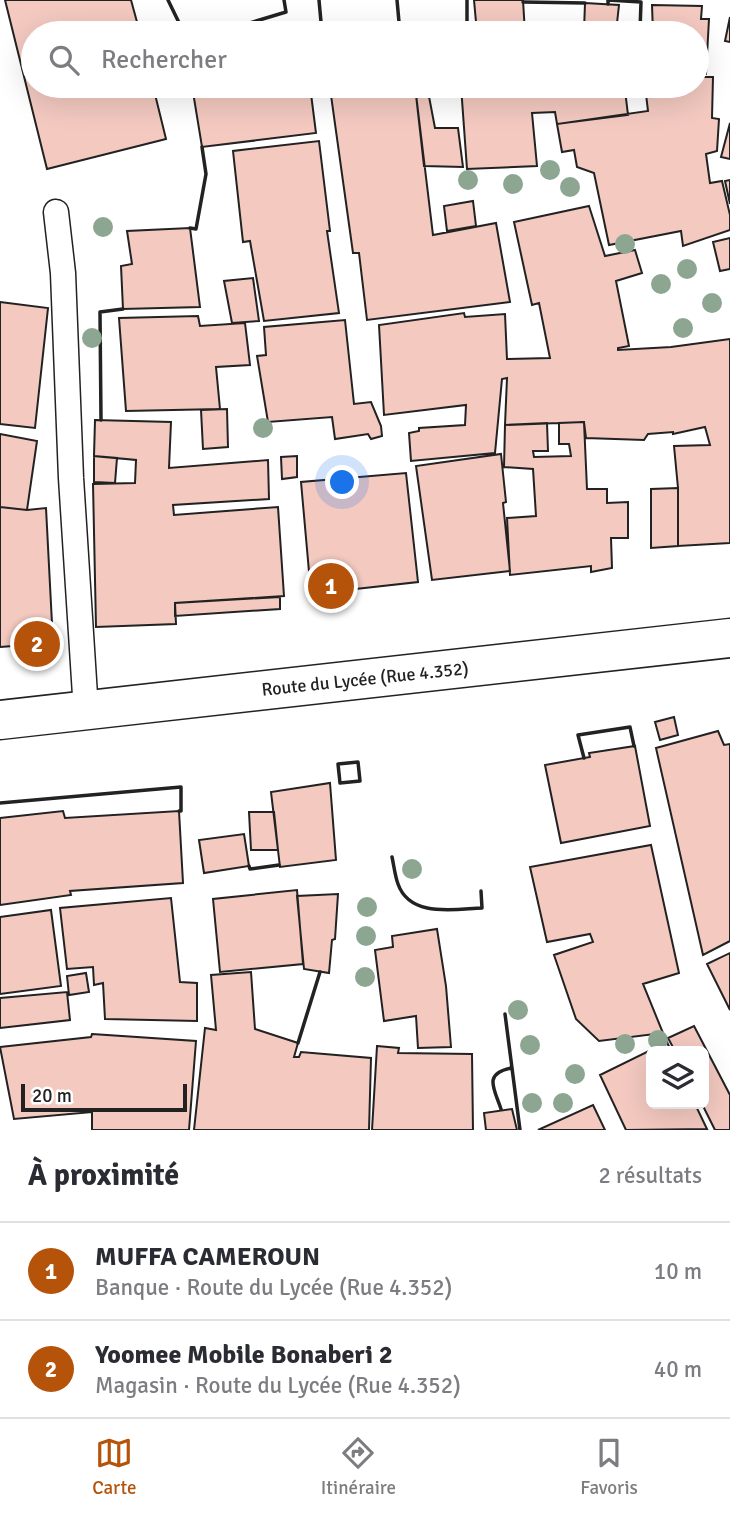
<!DOCTYPE html>
<html lang="fr">
<head>
<meta charset="utf-8">
<style>
	:root { --surface:#fff; --page:#f2f2f3; --text:#2b2b33; --muted:#7c7c81; --line:#e1e1e2; --accent:#b45309 }
	body { margin:0; font-family:Signika,sans-serif; background:var(--page); color:var(--text) }
	.controls { position:absolute; right:21px; bottom:21px; display:grid; overflow:hidden; border-radius:10px; box-shadow:0 7px 28px #0002 }
	.controls button { width:63px; height:63px; display:grid; place-items:center; padding:0; border:0; border-bottom:2px solid var(--line); background:var(--surface); color:var(--text); font:35px sans-serif }
	.scale { position:absolute; left:21px; bottom:18px; width:166px; box-sizing:border-box; padding-left:7px; border:4px solid #222; border-top:0; font-size:19px; line-height:24px; white-space:nowrap; color:#222; -webkit-text-stroke:5px #fff; paint-order:stroke }
	.you { position:absolute; left:343px; top:483px; width:24px; height:24px; margin:-18px; border:5px solid #fff; border-radius:50%; background:#1a73e8; box-shadow:0 0 0 10px #1a73e833 }
	.badge { display:grid; place-items:center; width:46px; height:46px; border-radius:50%; background:var(--accent); color:#fff; font-size:23px; font-weight:700 }
	.pin { position:absolute; translate:-50% -50%; border:4px solid #fff; box-shadow:0 2px 7px #0006 }
	.list { margin:0; padding:0; list-style:none }
	h2 { display:flex; justify-content:space-between; align-items:center; height:91px; margin:0; padding:0 28px; font-size:30px }
	h2 small { font-size:23px; font-weight:400; color:var(--muted) }
	.list li { display:grid; grid-template-columns:46px 1fr auto; gap:21px; align-items:center; box-sizing:border-box; height:98px; padding:0 28px; border-top:2px solid var(--line) }
	.list b { display:block; font-size:26px; white-space:nowrap }
	.list p { margin:0; font-size:23px; white-space:nowrap; color:var(--muted) }
	.list em { font-size:23px; font-style:normal; color:var(--muted) }
	.icon { flex:none; width:38px; height:38px; fill:none; stroke:currentColor; stroke-width:2; stroke-linecap:round; stroke-linejoin:round }
	.map { position:relative; flex:none; width:730px; height:1130px; overflow:hidden }
	.search { position:absolute; background:var(--surface); box-shadow:0 7px 28px #0002; left:21px; right:21px; top:21px; height:77px; display:flex; align-items:center; gap:18px; box-sizing:border-box; padding:0 24px; border-radius:38px; color:var(--muted); font-size:26px }
	.sheet { height:287px; background:var(--surface) }
	nav { display:flex; justify-content:space-around; align-items:center; box-sizing:border-box; height:98px; border-top:2px solid var(--line); background:var(--surface); font-size:19px; color:var(--muted) }
	nav a { display:grid; justify-items:center; gap:4px }
	nav .on { color:var(--accent) }
	.map>svg:first-child { display:block }
	.building { fill:#f3c9c0; stroke:#222; stroke-width:2 }
	.lines { fill:none; stroke-linecap:round; stroke-linejoin:round }
	.service-casing { stroke:#222; stroke-width:27 }
	.secondary-casing { stroke:#222; stroke-width:41 }
	.service { stroke:#fff; stroke-width:24 }
	.secondary { stroke:#fff; stroke-width:38 }
	.wall { stroke:#222; stroke-width:3.5 }
	.tree { fill:#8da692 }
	.labels { text-anchor:middle; dominant-baseline:central; stroke-width:5; stroke-linejoin:round; paint-order:stroke }
	.street-label { font-size:18px; fill:#222; stroke:#fff }
</style>
</head>
<body>
<div class="map">
<svg width="730" height="1130" viewBox="0 0 730 1130">
	<rect width="100%" height="100%" fill="#fff"/>
	<path class="building" d="M 5,0 L 131,0 L 140,33 L 33,33 L 33,86 L 153,86 L 166,139 L 47,169 Z
		M 474,0 L 523,0 L 525,33 L 477,33 Z
		M 585,3 L 619,5 L 616,32 L 584,31 Z
		M 652,5 L 702,6 L 701,19 L 709,19 L 706,74 L 697,74 L 697,33 L 653,33 Z
		M 730,17 L 730,42 L 725,41 Z
		M 282,25 L 284,33 L 263,33 L 262,29 Z
		M 697,77 L 713,77 L 712,118 L 719,119 L 717,151 L 706,154 L 710,183 L 722,181 L 730,215 L 730,230 L 683,246 L 681,231 L 609,245 L 594,173 L 577,167 L 574,150 L 562,152 L 557,124 L 648,111 L 645,86 L 697,86 Z
		M 192,86 L 310,86 L 316,133 L 202,147 Z
		M 316,86 L 415,86 L 433,235 L 496,223 L 510,302 L 367,320 L 359,253 L 353,253 L 330,88 L 316,89 Z
		M 415,86 L 427,86 L 435,128 L 458,128 L 463,167 L 424,166 Z
		M 461,86 L 635,86 L 635,89 L 625,90 L 628,115 L 557,124 L 555,112 L 532,113 L 537,166 L 467,169 Z
		M 730,123 L 730,159 L 721,157 Z
		M 319,141 L 330,231 L 327,231 L 339,313 L 264,321 L 250,241 L 243,242 L 233,151 Z
		M 730,180 L 730,204 L 725,181 Z
		M 473,201 L 476,226 L 447,231 L 444,206 Z
		M 589,206 L 605,256 L 635,250 L 642,273 L 616,281 L 629,346 L 618,348 L 618,350 L 671,347 L 730,339 L 730,543 L 678,546 L 678,488 L 674,446 L 710,445 L 705,427 L 673,434 L 673,432 L 648,434 L 644,440 L 586,438 L 584,422 L 505,425 L 507,378 L 502,379 L 495,453 L 411,461 L 409,433 L 419,431 L 419,428 L 465,425 L 466,405 L 384,415 L 379,325 L 464,313 L 465,317 L 505,314 L 507,359 L 550,358 L 539,303 L 532,305 L 514,222 Z
		M 190,228 L 200,307 L 123,309 L 121,266 L 132,264 L 127,231 Z
		M 730,238 L 730,269 L 720,271 L 713,242 Z
		M 253,278 L 259,321 L 232,323 L 224,281 Z
		M 0,302 L 48,308 L 35,428 L 0,424 Z
		M 198,316 L 200,326 L 245,323 L 250,365 L 216,367 L 220,409 L 126,411 L 119,318 Z
		M 345,320 L 354,404 L 371,402 L 381,426 L 382,436 L 371,439 L 368,434 L 335,439 L 332,417 L 268,422 L 257,356 L 266,355 L 264,327 Z
		M 227,409 L 228,447 L 203,449 L 201,410 Z
		M 95,420 L 171,422 L 169,468 L 268,460 L 269,499 L 173,505 L 174,515 L 278,507 L 284,596 L 175,603 L 176,624 L 96,627 L 93,484 L 135,483 L 136,460 L 94,456 Z
		M 584,422 L 587,489 L 607,489 L 607,503 L 628,502 L 628,538 L 611,538 L 612,568 L 591,572 L 591,566 L 510,575 L 507,518 L 536,516 L 533,469 L 504,467 L 505,425 L 547,423 L 548,451 L 533,451 L 534,457 L 571,456 L 569,444 L 559,444 L 559,423 Z
		M 0,434 L 37,441 L 27,510 L 0,507 Z
		M 501,454 L 506,502 L 503,503 L 510,571 L 432,580 L 416,466 Z
		M 94,456 L 117,458 L 115,483 L 94,482 Z
		M 297,456 L 297,477 L 282,479 L 281,457 Z
		M 406,473 L 418,582 L 311,594 L 301,482 Z
		M 678,488 L 678,546 L 651,548 L 651,489 Z
		M 0,507 L 27,510 L 46,508 L 53,643 L 0,647 Z
		M 280,597 L 280,609 L 175,616 L 175,603 Z
		M 674,717 L 678,735 L 660,740 L 655,722 Z
		M 718,731 L 724,745 L 730,744 L 730,941 L 703,955 L 656,748 Z
		M 635,746 L 650,826 L 561,843 L 545,765 L 590,757 L 589,753 Z
		M 330,783 L 336,860 L 280,867 L 271,792 Z
		M 63,811 L 65,818 L 179,811 L 183,883 L 70,891 L 71,895 L 0,905 L 0,818 Z
		M 249,812 L 274,812 L 278,850 L 251,850 Z
		M 244,834 L 249,866 L 204,873 L 199,840 Z
		M 651,845 L 679,973 L 643,984 L 663,1033 L 599,1041 L 576,1019 L 554,955 L 593,942 L 590,934 L 547,942 L 530,867 Z
		M 297,890 L 303,964 L 220,972 L 213,899 Z
		M 338,894 L 335,939 L 332,940 L 329,973 L 304,969 L 297,896 Z
		M 171,898 L 180,982 L 197,983 L 197,1021 L 105,1019 L 103,983 L 94,985 L 93,967 L 67,969 L 60,908 Z
		M 51,910 L 61,986 L 0,994 L 0,917 Z
		M 437,929 L 446,986 L 451,1047 L 418,1048 L 416,1016 L 384,1021 L 375,950 L 393,947 L 392,936 Z
		M 730,953 L 730,1010 L 707,964 Z
		M 251,972 L 255,1029 L 298,1043 L 294,1057 L 299,1057 L 301,1052 L 371,1058 L 369,1130 L 194,1130 L 205,1028 L 216,1030 L 211,975 Z
		M 86,973 L 89,992 L 69,995 L 67,976 Z
		M 67,992 L 70,1020 L 0,1028 L 0,998 Z
		M 694,1026 L 730,1095 L 730,1130 L 715,1130 L 702,1104 L 704,1104 L 704,1051 L 675,1051 L 668,1038 Z
		M 92,1034 L 196,1041 L 189,1130 L 92,1130 L 92,1112 L 14,1119 L 0,1047 L 91,1037 Z
		M 667,1042 L 671,1051 L 651,1051 L 651,1104 L 695,1104 L 707,1129 L 626,1130 L 600,1075 Z
		M 377,1046 L 399,1048 L 398,1053 L 472,1054 L 473,1130 L 372,1130 Z
		M 593,1105 L 605,1130 L 538,1130 Z
		M 512,1109 L 517,1130 L 486,1130 L 484,1113 Z"/>
	<g class="lines">
		<g class="service-casing">
			<path id="service" d="M 56,212 L 63,273 L 71,478 L 86,711"/>
		</g>
		<g class="secondary-casing">
			<path id="secondary" d="M 0,720 L 730,638"/>
		</g>
		<use href="#service" class="service"/>
		<use href="#secondary" class="secondary"/>
		<path class="wall" d="M 168,0 L 184,33
			M 319,0 L 322,33
			M 397,0 L 400,33
			M 523,2 L 585,3
			M 608,4 L 608,0 L 641,2 L 640,30 L 632,30 L 631,33
			M 216,33 L 286,12 L 284,0
			M 467,33 L 467,0
			M 190,228 L 196,229 L 206,174 L 202,147
			M 101,420 L 100,312 L 123,309
			M 584,758 L 578,735 L 630,727 L 634,746
			M 358,762 L 360,781 L 340,783 L 338,764 Z
			M 0,803 L 181,787 L 181,811 L 179,811
			M 392,857 C 394,866 395,876 398,884 C 410,918 454,909 482,908 L 481,891
			M 249,866 L 250,869 L 279,865
			M 505,1014 L 520,1130
			M 298,1043 L 320,972
			M 501,1109 C 494,1088 483,1074 511,1068"/>
	</g>
	<g class="tree">
		<circle cx="550" cy="170" r="10"/>
		<circle cx="468" cy="180" r="10"/>
		<circle cx="513" cy="184" r="10"/>
		<circle cx="570" cy="187" r="10"/>
		<circle cx="103" cy="227" r="10"/>
		<circle cx="625" cy="244" r="10"/>
		<circle cx="687" cy="269" r="10"/>
		<circle cx="661" cy="284" r="10"/>
		<circle cx="712" cy="303" r="10"/>
		<circle cx="683" cy="328" r="10"/>
		<circle cx="92" cy="338" r="10"/>
		<circle cx="263" cy="428" r="10"/>
		<circle cx="412" cy="869" r="10"/>
		<circle cx="367" cy="907" r="10"/>
		<circle cx="366" cy="936" r="10"/>
		<circle cx="365" cy="977" r="10"/>
		<circle cx="518" cy="1010" r="10"/>
		<circle cx="658" cy="1040" r="10"/>
		<circle cx="625" cy="1044" r="10"/>
		<circle cx="530" cy="1045" r="10"/>
		<circle cx="575" cy="1074" r="10"/>
		<circle cx="532" cy="1103" r="10"/>
		<circle cx="563" cy="1103" r="10"/>
	</g>
	<g class="labels">
		<g class="street-label">
			<text transform="translate(365 679) rotate(-6)">Route du Lycée (Rue 4.352)</text>
		</g>
	</g>
</svg>
<div class="controls">
<button><svg class="icon" aria-label="layers" viewBox="0 0 24 24"><path d="M12 4l9 5-9 5-9-5zM3 14l9 5 9-5"/></svg></button>
</div>
<div class="scale">20 m</div>
<div class="you"></div>
<div class="pin badge" style="left:331px;top:586px">1</div>
<div class="pin badge" style="left:37px;top:644px">2</div>
<div class="search"><svg class="icon" aria-label="search" viewBox="0 0 24 24"><circle cx="10" cy="10" r="6"/><path d="M15 15l6 6"/></svg>Rechercher</div>
</div>
<section class="sheet">
<h2>À proximité<small>2 résultats</small></h2>
<ul class="list">
<li><span class="badge">1</span><div><b>MUFFA CAMEROUN</b><p>Banque · Route du Lycée (Rue 4.352)</p></div><em>10 m</em></li>
<li><span class="badge">2</span><div><b>Yoomee Mobile Bonaberi 2</b><p>Magasin · Route du Lycée (Rue 4.352)</p></div><em>40 m</em></li>
</ul>
</section>
<nav>
<a class="on"><svg class="icon" aria-label="map" viewBox="0 0 24 24"><path d="M3 6l6-2 6 2 6-2v14l-6 2-6-2-6 2zM9 4v14M15 6v14"/></svg>Carte</a>
<a><svg class="icon" aria-label="directions" viewBox="0 0 24 24"><path d="M12 3l9 9-9 9-9-9zM9 14v-3h6M13 9l2 2-2 2"/></svg>Itinéraire</a>
<a><svg class="icon" aria-label="saved" viewBox="0 0 24 24"><path d="M7 4h10v16l-5-4-5 4z"/></svg>Favoris</a>
</nav>
</body>
</html>
